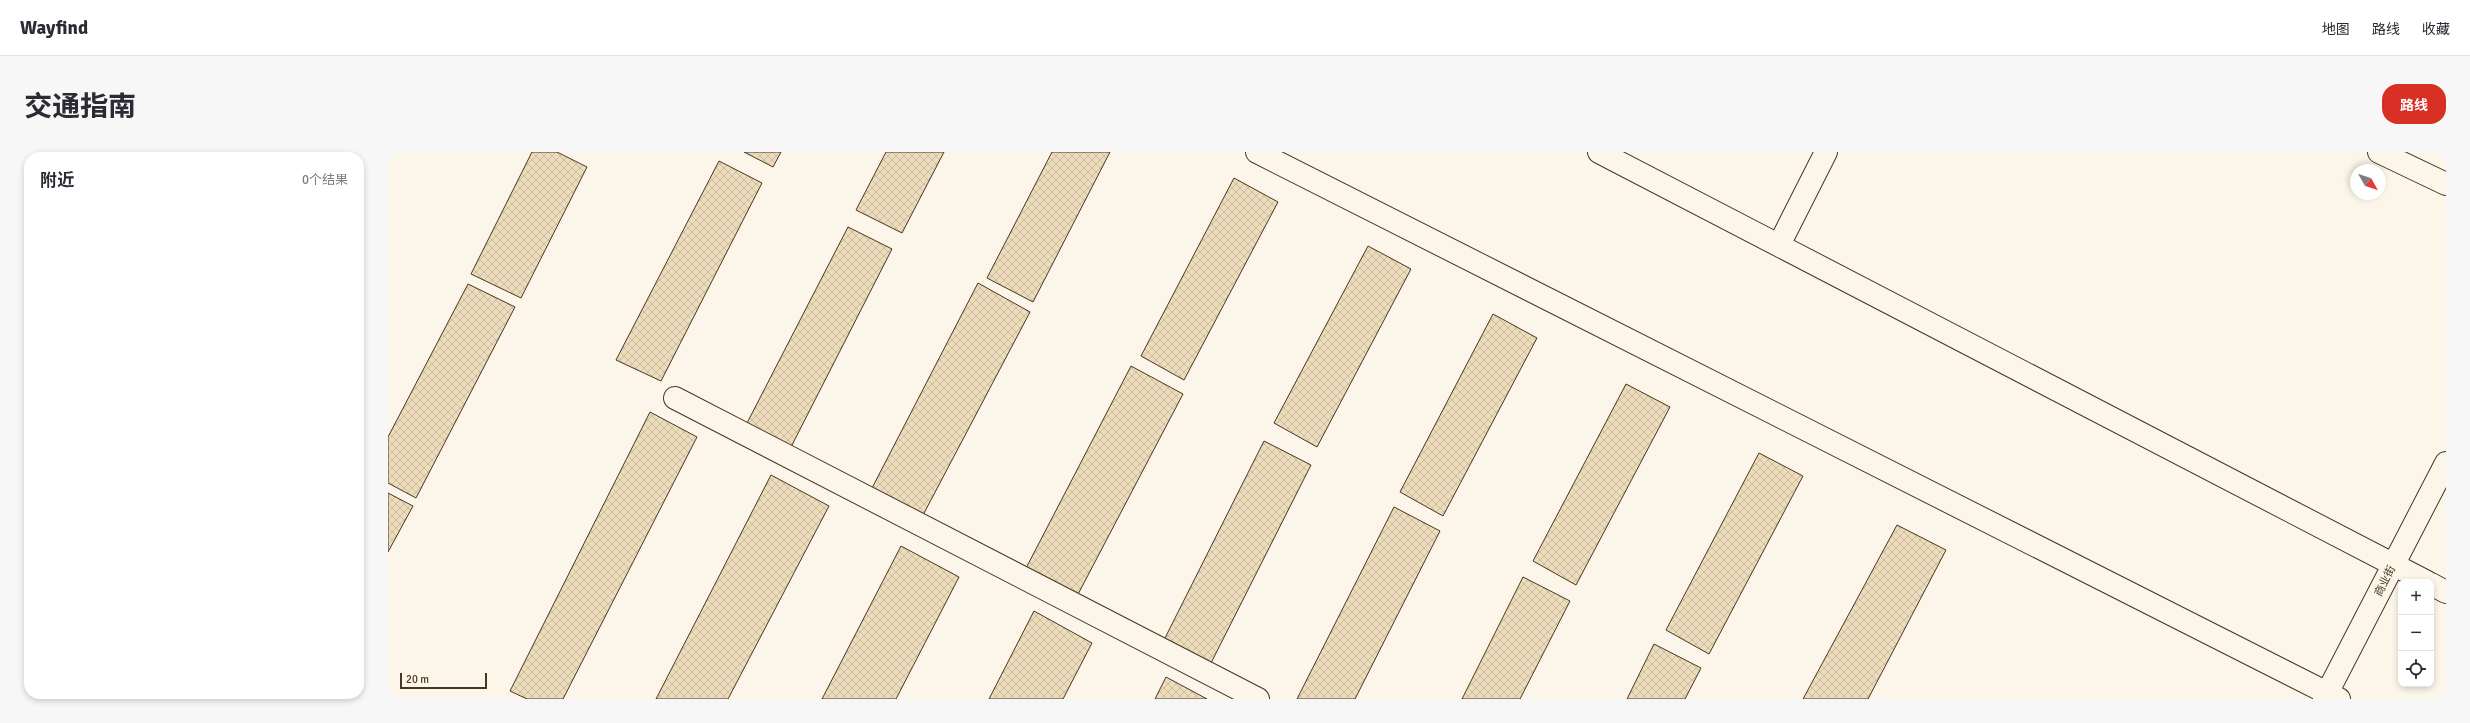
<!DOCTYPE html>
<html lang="zh">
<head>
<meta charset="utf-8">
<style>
	:root { --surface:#fff; --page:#f7f7f7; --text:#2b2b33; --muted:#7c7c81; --line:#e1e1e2; --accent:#d93025 }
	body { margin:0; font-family:Signika,"Noto Sans SC",sans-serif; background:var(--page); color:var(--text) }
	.controls { position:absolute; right:12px; bottom:12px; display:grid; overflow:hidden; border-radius:8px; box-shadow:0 2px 6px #0003 }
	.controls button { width:36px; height:36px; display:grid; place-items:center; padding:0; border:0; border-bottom:1px solid var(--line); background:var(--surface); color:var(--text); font:20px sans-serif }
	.compass { position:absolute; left:1962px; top:12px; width:36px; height:36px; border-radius:50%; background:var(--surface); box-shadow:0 2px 6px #0003; rotate:130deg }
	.scale { position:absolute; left:12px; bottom:10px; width:87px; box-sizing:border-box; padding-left:4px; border:2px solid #4a3520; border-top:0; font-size:11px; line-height:14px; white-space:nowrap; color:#4a3520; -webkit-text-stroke:3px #fbf6e9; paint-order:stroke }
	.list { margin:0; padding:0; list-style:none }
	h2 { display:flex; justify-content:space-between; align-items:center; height:52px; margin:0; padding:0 16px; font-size:17px }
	h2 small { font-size:13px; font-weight:400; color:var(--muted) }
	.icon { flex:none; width:22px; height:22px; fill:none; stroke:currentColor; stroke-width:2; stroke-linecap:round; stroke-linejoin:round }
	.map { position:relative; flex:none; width:2058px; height:547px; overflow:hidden; border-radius:16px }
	header { display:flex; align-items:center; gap:24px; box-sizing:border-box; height:56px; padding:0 20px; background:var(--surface); border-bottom:1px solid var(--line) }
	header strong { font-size:19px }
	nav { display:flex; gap:22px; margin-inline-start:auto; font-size:14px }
	.intro { display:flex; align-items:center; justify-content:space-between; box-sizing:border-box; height:96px; padding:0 24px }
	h1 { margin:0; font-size:28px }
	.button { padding:10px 18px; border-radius:16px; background:var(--accent); color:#fff; font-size:14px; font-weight:700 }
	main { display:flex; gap:24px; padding:0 24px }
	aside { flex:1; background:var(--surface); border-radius:16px; box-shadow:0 2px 6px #0003 }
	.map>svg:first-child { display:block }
	.building { fill:url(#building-cross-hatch); stroke:#4a3520 }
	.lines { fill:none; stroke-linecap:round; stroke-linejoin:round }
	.street-casing { stroke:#4a3520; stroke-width:24 }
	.secondary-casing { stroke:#4a3520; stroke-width:24 }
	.street { stroke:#fbf6e9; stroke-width:22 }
	.secondary { stroke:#fbf6e9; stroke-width:22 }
	.labels { text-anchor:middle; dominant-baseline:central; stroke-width:3; stroke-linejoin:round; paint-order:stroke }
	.street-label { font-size:11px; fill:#4a3520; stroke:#fbf6e9 }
</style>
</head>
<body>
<header>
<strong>Wayfind</strong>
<nav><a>地图</a><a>路线</a><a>收藏</a></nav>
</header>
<div class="intro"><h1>交通指南</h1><a class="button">路线</a></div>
<main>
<aside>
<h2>附近<small>0个结果</small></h2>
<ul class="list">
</ul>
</aside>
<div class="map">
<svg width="2058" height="547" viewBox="0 0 2058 547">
	<defs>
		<pattern id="building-cross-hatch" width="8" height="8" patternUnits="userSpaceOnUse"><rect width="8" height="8" fill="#ecdcbc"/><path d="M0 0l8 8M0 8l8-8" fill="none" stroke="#ccbda1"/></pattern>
	</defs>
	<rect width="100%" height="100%" fill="#fbf6e9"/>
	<path class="building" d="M 144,0 L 169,0 L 199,15 L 133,146 L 83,122 Z
		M 356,0 L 393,0 L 385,15 Z
		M 498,0 L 556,0 L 514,81 L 468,58 Z
		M 664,0 L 722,0 L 645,150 L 599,126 Z
		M 331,9 L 374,31 L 273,229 L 228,208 Z
		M 846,26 L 890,50 L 796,228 L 753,204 Z
		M 460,75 L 504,97 L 403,295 L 358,273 Z
		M 980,94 L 1023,117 L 929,295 L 886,271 Z
		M 590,131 L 642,160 L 534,365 L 483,338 Z
		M 80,132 L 127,155 L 28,346 L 0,331 L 0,285 Z
		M 1105,162 L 1149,186 L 1055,364 L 1012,340 Z
		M 743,214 L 795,242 L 687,448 L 636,420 Z
		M 1238,232 L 1282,255 L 1188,433 L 1145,409 Z
		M 262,260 L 309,285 L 175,547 L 139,547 L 122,539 Z
		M 876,289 L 923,313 L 822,513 L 776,488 Z
		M 1371,301 L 1415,324 L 1321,502 L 1278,478 Z
		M 383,323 L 441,354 L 340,547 L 268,547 Z
		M 0,341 L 25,354 L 0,400 Z
		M 1006,355 L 1052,379 L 967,547 L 909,547 Z
		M 1509,373 L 1558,398 L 1480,547 L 1415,547 Z
		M 513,394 L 571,425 L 508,547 L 434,547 Z
		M 1135,425 L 1182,449 L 1132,547 L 1074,547 Z
		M 646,459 L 704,491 L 675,547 L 601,547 Z
		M 1266,492 L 1313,516 L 1297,547 L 1239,547 Z
		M 778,525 L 819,547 L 767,547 Z"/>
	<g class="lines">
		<g class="street-casing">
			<path id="street" d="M 869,0 L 1951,547
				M 1211,0 L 2039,430
				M 1991,0 L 2058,32
				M 1391,93 L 1438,0
				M 287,246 L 870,547
				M 2043,432 L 2058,440"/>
		</g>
		<g class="secondary-casing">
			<path id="secondary" d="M 1936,547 L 2058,311"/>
		</g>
		<use href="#street" class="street"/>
		<use href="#secondary" class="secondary"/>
	</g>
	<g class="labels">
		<g class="street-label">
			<text transform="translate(1997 429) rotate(-63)">商业街</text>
		</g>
	</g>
</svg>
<div class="controls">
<button>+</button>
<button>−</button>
<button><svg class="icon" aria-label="locate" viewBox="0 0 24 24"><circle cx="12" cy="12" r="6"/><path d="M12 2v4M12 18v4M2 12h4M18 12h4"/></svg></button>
</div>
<svg class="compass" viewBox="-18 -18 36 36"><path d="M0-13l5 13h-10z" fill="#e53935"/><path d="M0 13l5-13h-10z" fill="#7c7c81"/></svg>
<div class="scale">20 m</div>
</div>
</main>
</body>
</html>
